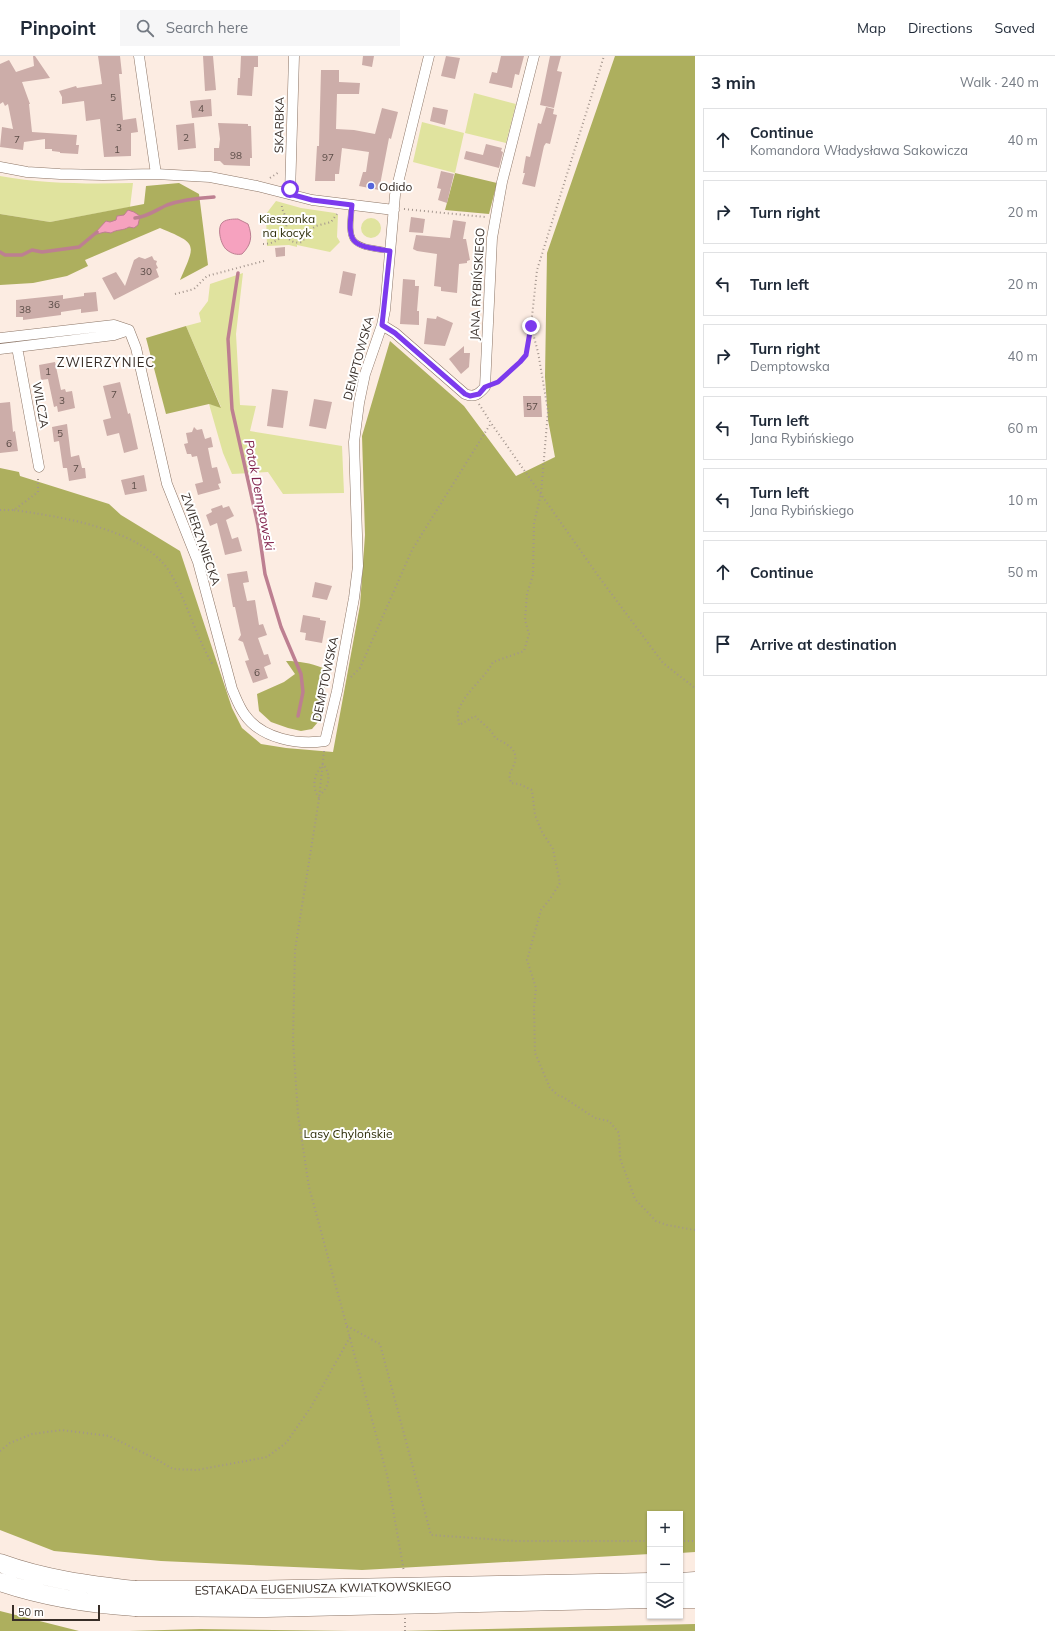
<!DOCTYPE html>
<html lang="en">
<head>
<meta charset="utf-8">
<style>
	:root { --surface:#fff; --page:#f6f6f7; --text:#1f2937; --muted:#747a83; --line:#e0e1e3 }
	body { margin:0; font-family:Mulish,sans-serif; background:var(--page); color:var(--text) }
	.controls { position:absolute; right:12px; bottom:12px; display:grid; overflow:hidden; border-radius:0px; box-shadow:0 1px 3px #0004 }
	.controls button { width:36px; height:36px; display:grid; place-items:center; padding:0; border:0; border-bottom:1px solid var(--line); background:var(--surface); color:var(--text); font:20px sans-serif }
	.scale { position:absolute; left:12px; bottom:10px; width:88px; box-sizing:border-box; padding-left:4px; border:2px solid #372d27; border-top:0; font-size:11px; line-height:14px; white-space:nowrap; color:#372d27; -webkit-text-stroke:3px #fff; paint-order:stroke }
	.stop { position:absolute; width:12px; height:12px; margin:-9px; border:3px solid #7c3aed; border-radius:50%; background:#fff }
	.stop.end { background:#7c3aed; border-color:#fff; box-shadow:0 1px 4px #0008 }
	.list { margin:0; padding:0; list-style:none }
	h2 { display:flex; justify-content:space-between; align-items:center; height:52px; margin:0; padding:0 16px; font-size:17px }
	h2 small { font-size:13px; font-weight:400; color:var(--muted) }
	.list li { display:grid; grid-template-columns:26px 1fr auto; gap:12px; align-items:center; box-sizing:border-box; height:64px; margin:0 8px 8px; padding:0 8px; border:1px solid var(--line); border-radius:0px }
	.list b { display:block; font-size:15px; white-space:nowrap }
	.list p { margin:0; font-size:13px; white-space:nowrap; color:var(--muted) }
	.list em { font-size:13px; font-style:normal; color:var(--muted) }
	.icon { flex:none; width:22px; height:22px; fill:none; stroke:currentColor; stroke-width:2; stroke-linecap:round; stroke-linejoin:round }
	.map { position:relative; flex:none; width:695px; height:1575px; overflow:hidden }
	header { display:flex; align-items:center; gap:24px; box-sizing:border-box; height:56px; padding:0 20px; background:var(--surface); border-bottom:1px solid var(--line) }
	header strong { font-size:19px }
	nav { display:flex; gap:22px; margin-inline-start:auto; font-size:14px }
	.search { width:280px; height:36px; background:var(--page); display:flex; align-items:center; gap:10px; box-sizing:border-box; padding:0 14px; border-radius:0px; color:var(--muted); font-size:15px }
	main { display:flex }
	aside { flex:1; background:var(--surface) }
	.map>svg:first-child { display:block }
	.green { fill:#e0e39e }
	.forest { fill:#adaf5e }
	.water { fill:#f6a2bf; stroke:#bd7f91 }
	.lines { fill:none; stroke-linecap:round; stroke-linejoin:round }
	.stream { stroke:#bd7f91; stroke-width:3.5 }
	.building { fill:#ccada9 }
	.lane-casing { stroke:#8c7566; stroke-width:6 }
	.street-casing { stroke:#8c7566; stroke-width:11 }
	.highway-casing { stroke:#8c7566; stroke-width:19 }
	.path { stroke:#a3958d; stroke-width:2; stroke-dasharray:1 3; stroke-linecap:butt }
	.lane { stroke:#fff; stroke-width:5 }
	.street { stroke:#fff; stroke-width:10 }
	.highway { stroke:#fff; stroke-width:18 }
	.highway-bridge-casing { stroke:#8c7566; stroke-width:19; stroke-linecap:butt }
	.highway-bridge { stroke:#fff; stroke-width:18 }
	.route { stroke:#7c3aed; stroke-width:5 }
	.poi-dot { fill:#5565db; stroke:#fff; stroke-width:1.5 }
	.labels { text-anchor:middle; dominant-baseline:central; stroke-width:4; stroke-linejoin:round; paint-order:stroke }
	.number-label { font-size:10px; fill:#5c4d48 }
	.street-label { font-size:12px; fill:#372d27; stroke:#fff }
	.poi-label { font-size:12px; fill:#372d27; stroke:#fff; text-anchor:start }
	.park-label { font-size:12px; fill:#2d2d09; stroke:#fff }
	.neighbourhood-label { font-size:13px; letter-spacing:1px; fill:#372d27; stroke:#fff }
	.water-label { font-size:13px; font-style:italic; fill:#80214b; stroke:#fff }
</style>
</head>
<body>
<header>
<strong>Pinpoint</strong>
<div class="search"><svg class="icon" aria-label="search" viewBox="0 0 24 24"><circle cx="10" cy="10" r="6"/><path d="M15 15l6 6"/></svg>Search here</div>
<nav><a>Map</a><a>Directions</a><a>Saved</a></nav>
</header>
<main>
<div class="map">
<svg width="695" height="1575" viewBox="0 0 695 1575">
	<rect width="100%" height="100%" fill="#fcece2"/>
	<path class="green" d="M 474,37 L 516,48 L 506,87 L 465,77 Z
		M 422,66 L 464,77 L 455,117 L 413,106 Z
		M 0,120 C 44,128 89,128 133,127 L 130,151 L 50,166 L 0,158 Z
		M 276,145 L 301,152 L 335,157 L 338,159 L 337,181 L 340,186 L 330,196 L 297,189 L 297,191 L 289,189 L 267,190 L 266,158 Z
		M361 172a10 10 0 1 1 20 0a10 10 0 1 1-20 0Z
		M 243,217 L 236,278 L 240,349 L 256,350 L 250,375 L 342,390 L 344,437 L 283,438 L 268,416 L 232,418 L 223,397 L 209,348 L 221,351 L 186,270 L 201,266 L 199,257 L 208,245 L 210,228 Z"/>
	<path class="forest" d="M 615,0 L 695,0 L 695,1496 L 680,1497 L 680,1458 L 650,1458 L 650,1498 L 362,1514 L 161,1505 L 54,1495 L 0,1474 L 0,412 L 19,416 L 20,420 L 109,448 L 121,459 L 180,495 L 232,652 L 242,672 L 261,688 L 286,692 L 333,696 L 360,549 L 365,479 L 362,380 L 390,285 L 464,350 L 516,420 L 555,401 L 548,364 L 545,321 L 547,197 Z
		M 455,117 L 497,127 L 489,158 L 445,154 Z
		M 179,127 L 199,138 L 208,209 L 180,224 C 196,187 198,188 160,172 L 85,204 L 88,210 L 67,220 L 33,227 L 0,229 L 0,158 L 50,166 L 144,148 L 146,130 Z
		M 186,270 L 221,352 L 209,348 L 166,358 L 146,282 Z
		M 286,605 C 299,605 310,607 323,612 L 325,630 L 318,666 L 312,673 L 301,675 L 288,672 L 271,666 L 259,655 L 257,638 L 284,626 L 295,618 Z
		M 0,1555 L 79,1575 L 0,1575 Z
		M 695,1568 L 695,1575 L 400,1575 Z
		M 200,1573 L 351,1575 L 129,1575 Z"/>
	<path class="water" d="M 128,154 L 134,156 L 140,160 L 138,169 L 134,172 L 129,171 C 123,175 117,173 111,177 L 105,176 L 93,179 L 106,165 L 110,166 L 116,164 L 117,160 L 124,159 Z
		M 238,163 L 248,168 C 253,181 251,189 242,198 C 237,199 232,198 227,194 C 221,190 216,171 223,166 C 227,163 234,163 238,163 Z"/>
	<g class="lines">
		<path class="stream" d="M 135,162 C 147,161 156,154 167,149 C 181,144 199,142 214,141
			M 0,196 L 5,199 L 22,199 L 32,194 L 42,196 L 79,191 L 97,176
			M 238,217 L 228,283 L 232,353 L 258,469 L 265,518 L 281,571 L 301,618 L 303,636 L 298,660"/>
	</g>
	<path class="building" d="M 33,0 L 35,0 L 50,22 L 22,26 L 30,48 L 29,48 L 32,76 L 77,79 L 76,89 L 79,89 L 78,98 L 60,97 L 60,96 L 52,95 L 52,93 L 45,93 L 45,83 L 24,86 L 23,94 L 0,91 L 2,71 L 13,73 L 8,48 L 5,50 L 3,46 L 0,48 L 0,8 L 9,4 L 16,16 L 34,10 Z
		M 98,0 L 120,0 L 122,18 L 119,18 L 123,64 L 136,62 L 138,76 L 131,77 L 131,100 L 104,101 L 100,63 L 86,65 L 84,45 L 62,48 L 62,41 L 59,35 L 76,30 L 77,32 L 102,28 Z
		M 203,0 L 213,0 L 216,34 L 205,35 Z
		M 241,0 L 258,0 L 258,11 L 254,11 L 252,40 L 237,39 L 238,22 L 240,22 Z
		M 363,0 L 374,0 L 372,11 L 362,9 Z
		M 446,0 L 460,2 L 455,23 L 441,20 Z
		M 501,0 L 524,0 L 519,19 L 515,18 L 512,32 L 489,27 L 492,16 L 497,17 Z
		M 550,0 L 561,0 L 557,15 L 562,16 L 554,52 L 540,49 Z
		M 321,14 L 339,14 L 339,26 L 360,27 L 359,38 L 337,38 L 336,73 L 354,74 L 375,78 L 382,52 L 398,56 L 391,83 L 389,82 L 379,134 L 359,130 L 363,116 L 366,116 L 369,96 L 342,92 L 339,118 L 335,118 L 335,125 L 315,125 L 317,90 L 319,90 Z
		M 211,43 L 212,60 L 192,62 L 190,45 Z
		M 433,51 L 448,54 L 445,69 L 430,65 Z
		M 546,51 L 554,53 L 553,58 L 557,59 L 550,88 L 546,87 L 544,90 L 535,131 L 522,128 L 525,117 L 523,117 L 526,100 L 530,101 L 538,67 L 541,68 Z
		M 194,67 L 196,92 L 178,94 L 176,69 Z
		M 218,67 L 248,68 L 248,70 L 251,70 L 252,102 L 250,102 L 250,110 L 224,109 L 220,105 L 214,105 L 214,92 L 219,92 L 220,83 Z
		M 486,88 L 502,92 L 501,95 L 503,96 L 499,112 L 464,103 L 466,95 L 483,99 Z
		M 441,115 L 454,118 L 447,147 L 438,144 L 441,133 L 437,132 Z
		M 411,161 L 425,163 L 423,177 L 409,176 Z
		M 453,164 L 466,166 L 463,183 L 466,183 L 470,204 L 467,205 L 467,207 L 459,208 L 457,237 L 441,235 L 441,231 L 434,230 L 437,198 L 417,195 L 413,193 L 416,179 L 450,182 Z
		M 285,191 L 285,200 L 276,201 L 275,192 Z
		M 152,200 L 154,204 L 157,205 L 156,208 L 158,212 L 156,213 L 159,221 L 114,244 L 102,222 L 116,216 L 125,230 L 134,204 L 139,201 L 145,203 Z
		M 343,215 L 356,218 L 352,240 L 339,237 Z
		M 403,223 L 415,224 L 415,230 L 419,230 L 417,255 L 419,255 L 419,269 L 400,268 Z
		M 96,236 L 98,255 L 81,257 L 81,253 L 61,256 L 61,259 L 23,264 L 23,261 L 16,261 L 16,244 L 63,239 L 63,243 L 84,240 L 84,237 Z
		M 437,260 L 453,267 L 445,290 L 424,288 L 427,262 L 436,263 Z
		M 464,290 L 464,297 L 470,297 L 469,311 L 461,318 L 449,303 Z
		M 55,306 L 61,334 L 65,333 L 66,336 L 72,335 L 75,352 L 58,356 L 57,350 L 54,351 L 48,323 L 41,324 L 39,309 Z
		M 120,326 L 128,358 L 130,357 L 138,393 L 124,397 L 119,377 L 107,380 L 103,364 L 111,362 L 103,330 Z
		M 272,333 L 288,335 L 283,372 L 267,370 Z
		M 523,340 L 541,340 L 542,361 L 524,361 Z
		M 314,343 L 332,346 L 326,373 L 309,370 Z
		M 10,346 L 13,376 L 15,375 L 18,395 L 0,397 L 0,347 Z
		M 67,368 L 71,401 L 79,399 L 82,412 L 85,412 L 86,422 L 69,425 L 67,412 L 63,412 L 59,385 L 54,386 L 52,371 Z
		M 194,371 L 197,374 L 202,373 L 205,383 L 211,381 L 213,391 L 208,392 L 212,412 L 217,411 L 221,427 L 218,428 L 220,433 L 198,439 L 195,428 L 203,426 L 197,400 L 192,401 L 191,398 L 187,398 L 184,388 L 188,387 L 186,377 L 192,376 Z
		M 144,419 L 147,435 L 125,439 L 121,424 Z
		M 222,449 L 223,452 L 229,450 L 234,460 L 226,464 L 232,483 L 238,481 L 242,495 L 225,499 L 217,467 L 210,470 L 206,459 L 212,456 L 211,453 Z
		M 247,515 L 249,526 L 243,527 L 247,545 L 255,544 L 259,569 L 263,568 L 267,579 L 258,582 L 264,599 L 268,598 L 271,608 L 264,611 L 268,622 L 253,627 L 245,605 L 249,604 L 243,586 L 238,584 L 241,579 L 235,551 L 233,551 L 227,518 Z
		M 315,526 L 332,530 L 327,544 L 312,541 Z
		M 303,559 L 320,562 L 320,564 L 326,565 L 322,587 L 305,584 L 306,577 L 300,576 Z"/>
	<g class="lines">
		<g class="lane-casing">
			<path id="lane" d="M 352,149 C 347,190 351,189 390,195"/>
		</g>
		<g class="street-casing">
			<path id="street" d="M 139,0 L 156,118
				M 0,111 L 27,116 L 60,118 L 103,119 L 156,118 L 210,121 L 257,130 L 312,144 L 394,154
				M 290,138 L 294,0
				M 382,269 L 395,277 L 465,338 C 474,342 479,338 485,331 L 492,182 L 502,126 L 534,0
				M 129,274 L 136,292 L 167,428 L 198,506 L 232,633 C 236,642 239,651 245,659 C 262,683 298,689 325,685 L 337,635 L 354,542 L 358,510 L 354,386 L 359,347 L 365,318 L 382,269 L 385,254 L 395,139 L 429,0
				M 0,282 L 114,269 L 129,274
				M 17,291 L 39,411
				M 0,293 L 114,279 L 129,274"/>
		</g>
		<g class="highway-casing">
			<path id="highway" d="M 0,1507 C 44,1523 89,1529 135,1534
				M 0,1526 C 44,1541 88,1548 135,1551
				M 680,1526 L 695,1525
				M 680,1543 L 695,1543"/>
		</g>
		<path class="path" d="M 270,122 L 279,116
			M 404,153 L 485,161
			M 284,177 C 288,184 294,188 302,186 L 310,174 L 316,170 L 331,166 L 337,158
			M 263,188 C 277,188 289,178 286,163 C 285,157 281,154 282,147
			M 175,238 L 194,233 L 207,220 L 264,205
			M 531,270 L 538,296 L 548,355 L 541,438 L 534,467 L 533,519 L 527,538 L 525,564 L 529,578 L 524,595 L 493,606 C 484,624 464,636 458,656 C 457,660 459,665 459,669 L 475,660 C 481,667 492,673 495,682 C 516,692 521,698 509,719 L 511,727 L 519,728 L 532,734 L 535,759 L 542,776 L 553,793 L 560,827 L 550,843 L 541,854 L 527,904 L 536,932 L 534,950 L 535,997 L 550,1032 L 559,1040 L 563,1041 L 595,1062 L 609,1065 L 619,1077 L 620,1102 L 635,1143 L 656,1165 L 667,1169 L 695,1174
			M 496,327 L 519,307 L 526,299 L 531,270 L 537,214 L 604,0
			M 479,348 L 491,367 L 599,521 L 663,607 L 695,632
			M 0,454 L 14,454 L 38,436 L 38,421
			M 14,454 C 61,461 145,473 171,518 C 187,546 195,579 213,609
			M 351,621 L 360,612 L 412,494 L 491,367
			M 324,695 L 319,743 L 295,894 L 293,984 L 298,1059 L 309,1131 L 387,1419 L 404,1516
			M 319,742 C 311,730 314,719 323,708 C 331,718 330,729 321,738
			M 347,1270 L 380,1288 L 431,1479 L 516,1485 L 650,1485
			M 0,1395 L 10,1387 L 32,1378 L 62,1374 L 109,1380 L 156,1403 L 173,1413 L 197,1414 L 267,1401 L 286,1387 L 311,1351 L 350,1281
			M 680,1485 L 695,1485
			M 405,1575 L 405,1562"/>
		<use href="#lane" class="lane"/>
		<use href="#street" class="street"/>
		<use href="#highway" class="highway"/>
		<g class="highway-bridge-casing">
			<path id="highway-bridge" d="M 135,1534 L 242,1534 L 650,1526
				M 135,1551 L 266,1552 L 650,1543"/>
		</g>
		<use href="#highway-bridge" class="highway-bridge"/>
	</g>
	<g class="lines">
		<path class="route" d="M 290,133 L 290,138 L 312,144 L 352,149 C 347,190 351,189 390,195 L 382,269 L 395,277 L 465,338 L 470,340 L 479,338 L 485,331 L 498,326 L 520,306 L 526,299 L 531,270"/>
	</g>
	<circle class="poi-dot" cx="371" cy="130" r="4"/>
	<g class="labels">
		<g class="number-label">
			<text x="113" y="41">5</text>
			<text x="201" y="52">4</text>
			<text x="119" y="71">3</text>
			<text x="186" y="81">2</text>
			<text x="17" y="83">7</text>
			<text x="117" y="93">1</text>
			<text x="236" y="99">98</text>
			<text x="328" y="101">97</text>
			<text x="146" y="215">30</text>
			<text x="54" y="248">36</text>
			<text x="25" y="253">38</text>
			<text x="48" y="315">1</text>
			<text x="114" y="338">7</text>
			<text x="62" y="344">3</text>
			<text x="532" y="350">57</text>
			<text x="60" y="377">5</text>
			<text x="9" y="387">6</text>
			<text x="76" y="412">7</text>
			<text x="134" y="429">1</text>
			<text x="257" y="616">6</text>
		</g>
		<g class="street-label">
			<text transform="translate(279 69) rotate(-89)">SKARBKA</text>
			<text transform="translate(477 228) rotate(-87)">JANA RYBIŃSKIEGO</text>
			<text transform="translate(358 302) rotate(-75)">DEMPTOWSKA</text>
			<text transform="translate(41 349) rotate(80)">WILCZA</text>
			<text transform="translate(201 483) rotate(71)">ZWIERZYNIECKA</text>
			<text transform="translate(325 623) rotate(-78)">DEMPTOWSKA</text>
			<text transform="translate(323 1532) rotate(-1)">ESTAKADA EUGENIUSZA KWIATKOWSKIEGO</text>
		</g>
		<g class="poi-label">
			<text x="379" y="130">Odido</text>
		</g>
		<g class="park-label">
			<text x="287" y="162">Kieszonka<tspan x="287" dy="14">na kocyk</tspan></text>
			<text x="348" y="1077">Lasy Chylońskie</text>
		</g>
		<g class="neighbourhood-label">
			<text x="106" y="306">ZWIERZYNIEC</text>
		</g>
		<g class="water-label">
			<text transform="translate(260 439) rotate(79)">Potok Demptowski</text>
		</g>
	</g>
</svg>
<div class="controls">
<button>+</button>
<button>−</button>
<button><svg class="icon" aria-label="layers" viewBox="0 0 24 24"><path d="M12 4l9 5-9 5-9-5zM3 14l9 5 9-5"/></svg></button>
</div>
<div class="scale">50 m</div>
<div class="stop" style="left:290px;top:133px"></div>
<div class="stop end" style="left:531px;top:270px"></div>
</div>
<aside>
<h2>3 min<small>Walk · 240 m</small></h2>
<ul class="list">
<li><svg class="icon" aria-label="ahead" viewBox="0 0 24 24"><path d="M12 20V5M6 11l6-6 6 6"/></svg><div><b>Continue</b><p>Komandora Władysława Sakowicza</p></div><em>40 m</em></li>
<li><svg class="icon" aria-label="right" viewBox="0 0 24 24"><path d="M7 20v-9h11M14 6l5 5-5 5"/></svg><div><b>Turn right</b></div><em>20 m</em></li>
<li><svg class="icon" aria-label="left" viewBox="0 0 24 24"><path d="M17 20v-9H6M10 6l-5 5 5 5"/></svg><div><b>Turn left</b></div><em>20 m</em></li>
<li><svg class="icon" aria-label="right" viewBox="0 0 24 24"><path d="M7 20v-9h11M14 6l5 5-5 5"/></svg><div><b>Turn right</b><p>Demptowska</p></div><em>40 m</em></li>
<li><svg class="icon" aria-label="left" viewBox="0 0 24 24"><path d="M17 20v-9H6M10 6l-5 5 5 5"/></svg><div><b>Turn left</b><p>Jana Rybińskiego</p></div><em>60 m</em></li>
<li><svg class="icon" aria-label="left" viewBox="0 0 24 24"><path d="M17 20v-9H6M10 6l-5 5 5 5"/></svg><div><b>Turn left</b><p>Jana Rybińskiego</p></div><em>10 m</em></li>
<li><svg class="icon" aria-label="ahead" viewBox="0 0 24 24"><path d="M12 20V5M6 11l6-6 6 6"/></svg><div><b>Continue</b></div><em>50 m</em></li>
<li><svg class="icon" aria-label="arrive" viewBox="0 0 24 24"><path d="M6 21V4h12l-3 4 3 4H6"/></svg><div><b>Arrive at destination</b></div></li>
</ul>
</aside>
</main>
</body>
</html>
